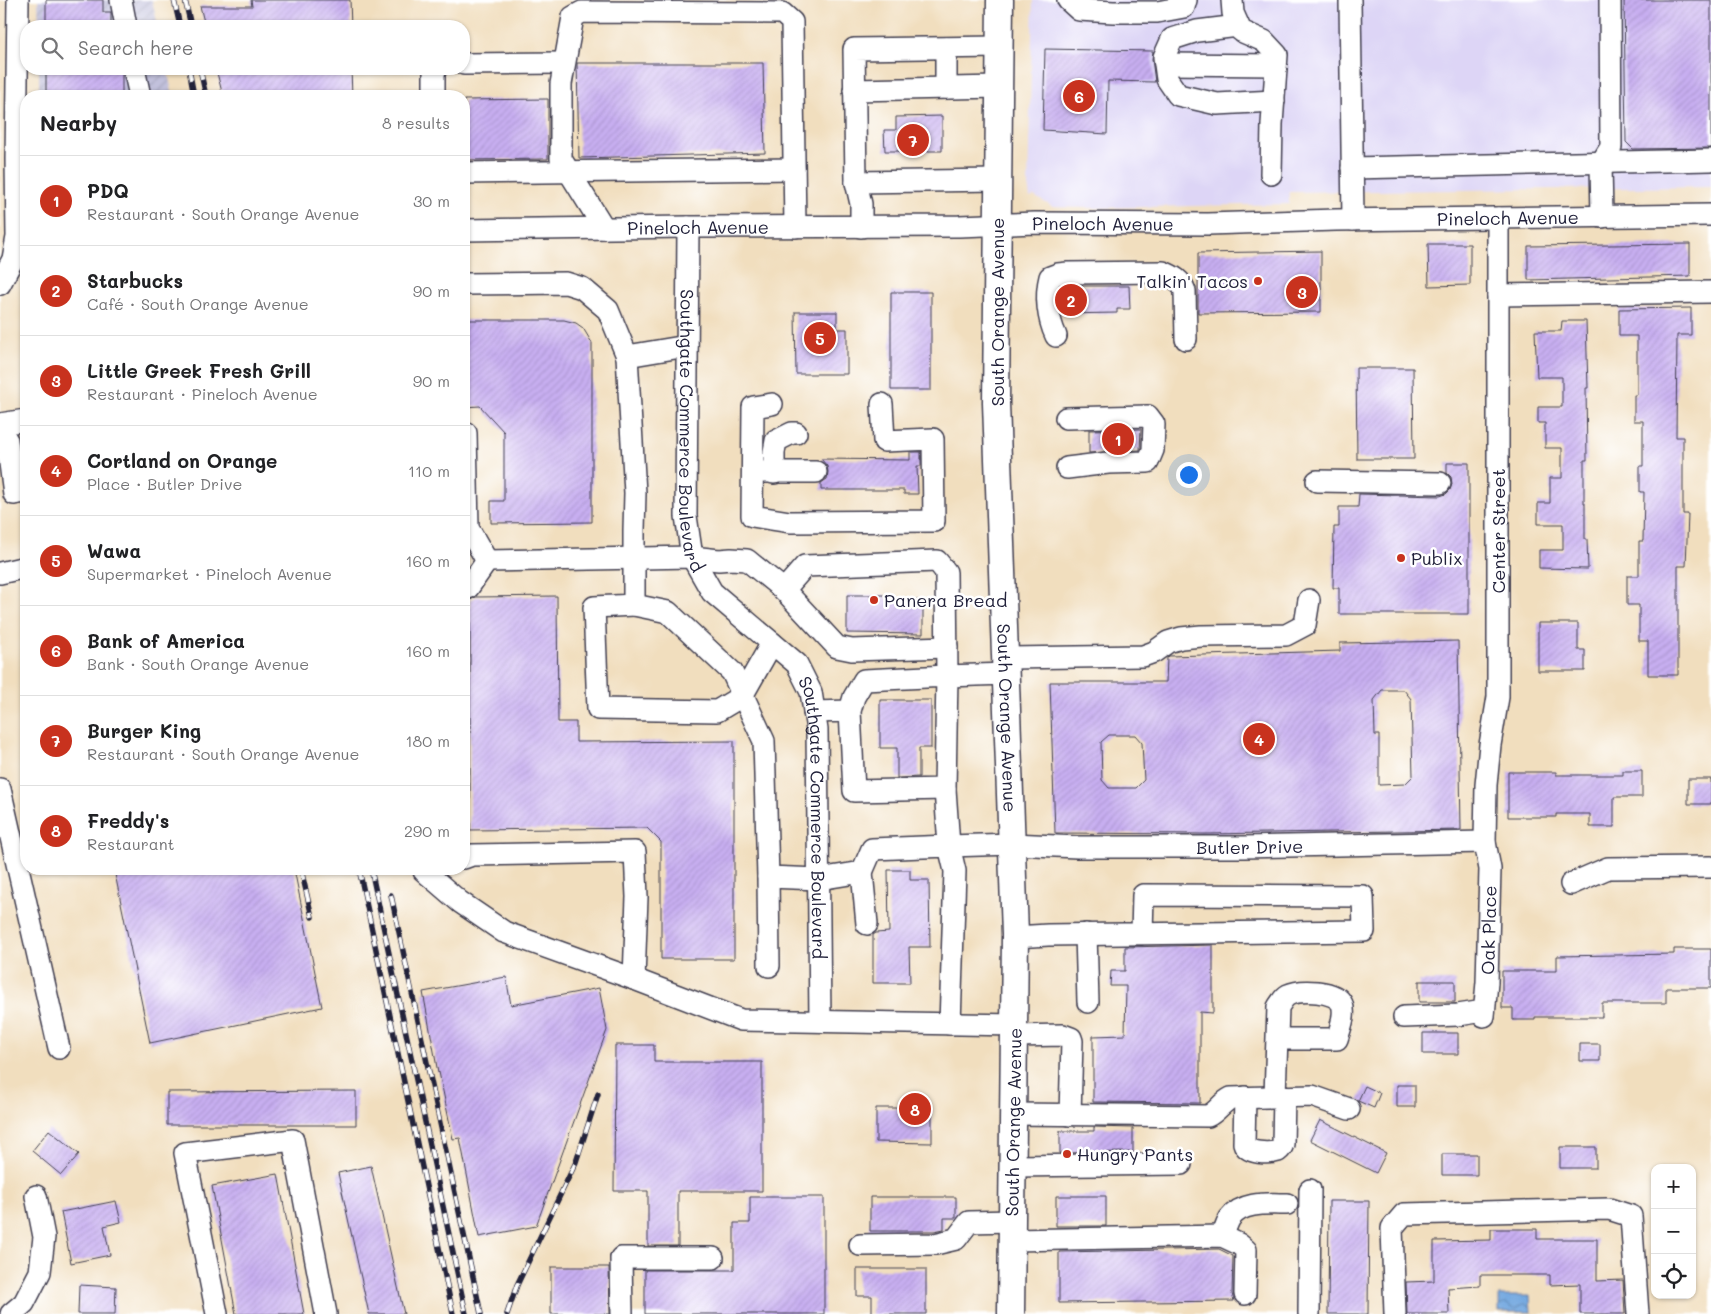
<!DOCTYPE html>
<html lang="en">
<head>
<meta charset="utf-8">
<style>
	:root { --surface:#fff; --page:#f6f6f6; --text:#202124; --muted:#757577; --line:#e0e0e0; --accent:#c8321e }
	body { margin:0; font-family:Mali,sans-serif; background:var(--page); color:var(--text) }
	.controls { position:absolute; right:15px; bottom:15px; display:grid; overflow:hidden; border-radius:10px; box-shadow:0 1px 4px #0004 }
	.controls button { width:45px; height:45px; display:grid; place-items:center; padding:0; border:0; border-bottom:1px solid var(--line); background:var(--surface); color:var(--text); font:25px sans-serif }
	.you { position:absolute; left:1188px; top:474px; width:18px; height:18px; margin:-12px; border:4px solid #fff; border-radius:50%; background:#1a73e8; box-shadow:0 0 0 8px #1a73e833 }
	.badge { display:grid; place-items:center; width:32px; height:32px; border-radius:50%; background:var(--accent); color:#fff; font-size:16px; font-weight:700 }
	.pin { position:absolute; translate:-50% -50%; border:2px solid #fff; box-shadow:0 1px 5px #0006 }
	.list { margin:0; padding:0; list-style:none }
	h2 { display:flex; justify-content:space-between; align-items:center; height:65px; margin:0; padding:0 20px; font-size:21px }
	h2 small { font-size:16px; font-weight:400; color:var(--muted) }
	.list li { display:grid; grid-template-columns:32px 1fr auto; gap:15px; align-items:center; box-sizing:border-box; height:90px; padding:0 20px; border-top:1px solid var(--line) }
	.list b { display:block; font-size:19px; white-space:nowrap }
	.list p { margin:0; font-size:16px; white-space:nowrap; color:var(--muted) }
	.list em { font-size:16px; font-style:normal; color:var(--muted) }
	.icon { flex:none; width:28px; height:28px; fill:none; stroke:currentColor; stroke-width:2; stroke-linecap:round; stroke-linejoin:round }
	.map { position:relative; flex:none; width:1711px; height:1314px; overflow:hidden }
	.search { position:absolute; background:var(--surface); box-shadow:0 1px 4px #0004; left:20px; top:20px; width:450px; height:55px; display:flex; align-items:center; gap:12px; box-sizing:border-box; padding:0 18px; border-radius:20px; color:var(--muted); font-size:19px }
	.panel { position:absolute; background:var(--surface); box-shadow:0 1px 4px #0004; left:20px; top:90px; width:450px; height:785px; border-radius:20px }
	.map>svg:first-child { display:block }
	.built { fill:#ddd5f6 }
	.industrial { fill:url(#industrial-furrows) }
	.water { fill:url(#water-waves); stroke:#4a658e }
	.building { fill:url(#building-hatch); fill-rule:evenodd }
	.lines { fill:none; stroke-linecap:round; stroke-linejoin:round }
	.minor-casing { stroke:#413e4f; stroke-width:24 }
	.major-casing { stroke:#413e4f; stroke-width:29 }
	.minor { stroke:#fff; stroke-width:21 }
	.major { stroke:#fff; stroke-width:26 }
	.rail-casing { stroke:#22223b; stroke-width:5.5 }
	.rail { stroke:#fff; stroke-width:4; stroke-dasharray:11; stroke-linecap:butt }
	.poi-dot { fill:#c8321e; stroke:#fff; stroke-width:2 }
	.labels { text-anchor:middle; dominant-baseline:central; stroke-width:5; stroke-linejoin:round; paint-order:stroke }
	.street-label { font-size:18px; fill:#22223b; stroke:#fff }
	.poi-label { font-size:18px; fill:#22223b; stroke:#fff; text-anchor:start }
</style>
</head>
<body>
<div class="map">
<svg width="1711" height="1314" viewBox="0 0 1711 1314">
	<defs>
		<pattern id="industrial-furrows" width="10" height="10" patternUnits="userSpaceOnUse" patternTransform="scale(1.25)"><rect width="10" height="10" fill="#c2c1dc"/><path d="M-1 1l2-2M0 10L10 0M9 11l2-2" fill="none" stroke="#a6a6be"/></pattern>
		<pattern id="water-waves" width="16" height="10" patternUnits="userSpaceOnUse" patternTransform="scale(1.25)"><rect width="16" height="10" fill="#73a8e0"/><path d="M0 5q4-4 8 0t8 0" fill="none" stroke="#5e88b7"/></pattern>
		<pattern id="building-hatch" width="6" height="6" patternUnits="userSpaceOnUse" patternTransform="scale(1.25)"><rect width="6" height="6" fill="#c8aff1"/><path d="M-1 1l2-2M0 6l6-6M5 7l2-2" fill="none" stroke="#ac96d0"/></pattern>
	</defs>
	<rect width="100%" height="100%" fill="#fff"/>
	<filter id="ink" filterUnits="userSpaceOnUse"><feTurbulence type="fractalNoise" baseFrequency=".02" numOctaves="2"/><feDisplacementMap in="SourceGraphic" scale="10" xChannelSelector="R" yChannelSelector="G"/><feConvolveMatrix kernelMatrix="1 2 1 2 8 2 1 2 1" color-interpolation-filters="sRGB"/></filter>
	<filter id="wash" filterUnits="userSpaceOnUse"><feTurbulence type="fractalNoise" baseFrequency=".0096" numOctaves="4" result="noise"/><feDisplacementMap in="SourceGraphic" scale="20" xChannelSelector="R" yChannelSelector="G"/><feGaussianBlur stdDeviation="1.12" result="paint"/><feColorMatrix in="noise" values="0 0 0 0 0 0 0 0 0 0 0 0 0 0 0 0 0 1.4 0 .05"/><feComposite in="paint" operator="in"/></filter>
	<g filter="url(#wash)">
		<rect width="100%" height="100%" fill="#f1debe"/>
		<path class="built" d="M 1033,0 L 1711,0 L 1711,187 L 1289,192 L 1289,204 L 1094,208 L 1053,207 L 1034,196 L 1030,198 L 1028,184 Z"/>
		<path class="industrial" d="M 38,0 L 152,0 L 158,26 L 39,26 Z
			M 39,69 L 167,69 L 173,96 L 39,96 Z"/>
		<path class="water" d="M 1499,1296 L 1530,1296 L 1531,1312 L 1499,1312 Z"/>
		<g id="blocks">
			<path class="building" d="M 46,0 L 103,0 L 103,12 L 111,12 L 111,26 L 46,26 Z
				M 251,0 L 350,0 L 351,26 L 205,26 L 200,6 L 252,6 Z
				M 1624,0 L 1711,0 L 1711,148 L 1633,149 L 1626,142 Z
				M 1045,49 L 1153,51 L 1152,59 L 1155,82 L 1108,81 L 1107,134 L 1043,130 Z
				M 577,63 L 763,63 L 765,153 L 579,158 Z
				M 46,69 L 122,69 L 122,96 L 46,96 Z
				M 216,69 L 351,69 L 352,96 L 223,96 Z
				M 548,99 L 548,159 L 464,160 L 464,100 Z
				M 942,116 L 942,151 L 885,151 L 884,130 L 896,130 L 896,117 Z
				M 1428,244 L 1470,244 L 1470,285 L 1429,286 Z
				M 1690,244 L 1690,276 L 1528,280 L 1528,246 Z
				M 1321,251 L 1321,312 L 1198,313 L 1198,253 Z
				M 1061,286 L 1129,286 L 1130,309 L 1117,309 L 1117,313 L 1062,314 L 1060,299 Z
				M 891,292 L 931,292 L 931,390 L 891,390 Z
				M 1691,308 L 1691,335 L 1677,335 L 1676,437 L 1683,437 L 1683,514 L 1688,514 L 1686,566 L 1678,566 L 1678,675 L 1648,675 L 1648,641 L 1639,641 L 1639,605 L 1627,605 L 1627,576 L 1639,576 L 1639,541 L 1643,541 L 1644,492 L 1640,492 L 1640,466 L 1643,466 L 1643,421 L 1634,421 L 1634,395 L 1637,395 L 1637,336 L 1619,336 L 1619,309 Z
				M 795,312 L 837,312 L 837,329 L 847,329 L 847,374 L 796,374 Z
				M 464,320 L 564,320 L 576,323 L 583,328 L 592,343 L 592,522 L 491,523 L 491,501 L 504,501 L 504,432 L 480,406 L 464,407 Z
				M 1562,321 L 1586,321 L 1588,388 L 1586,388 L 1587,460 L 1584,460 L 1584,503 L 1585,503 L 1585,539 L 1587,539 L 1588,569 L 1539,568 L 1539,550 L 1563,550 L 1563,524 L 1538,524 L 1538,503 L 1550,503 L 1550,478 L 1562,478 L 1562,448 L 1545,448 L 1545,423 L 1538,423 L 1538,407 L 1562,407 L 1562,377 L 1537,377 L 1535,331 L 1561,331 Z
				M 1356,368 L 1413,368 L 1414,459 L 1357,459 Z
				M 1141,429 L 1140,450 L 1089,453 L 1089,430 Z
				M 910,452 L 921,452 L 921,466 L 917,466 L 918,494 L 904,494 L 904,490 L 821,490 L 821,483 L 827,479 L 828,472 L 827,466 L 821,459 L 910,460 Z
				M 1447,463 L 1469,463 L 1469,614 L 1339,614 L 1339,588 L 1333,588 L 1334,527 L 1339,527 L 1339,507 L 1358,507 L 1359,494 L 1440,496 L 1446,494 L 1450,490 L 1452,484 L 1451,477 L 1447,473 Z
				M 847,595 L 884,595 L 889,601 L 923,600 L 923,634 L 847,633 Z
				M 557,596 L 558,722 L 576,722 L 576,742 L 734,741 L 734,959 L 661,959 L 661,842 L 647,828 L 470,830 L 470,600 L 476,597 Z
				M 1538,623 L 1578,623 L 1578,650 L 1585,650 L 1585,671 L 1538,671 Z
				M 1458,641 L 1461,830 L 1205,834 L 1055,833 L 1050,682 L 1166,682 L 1167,658 L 1169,656 L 1340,651 L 1340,643 ZM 1382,690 L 1404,690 L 1411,699 L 1413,776 L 1405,784 L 1379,785 L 1379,735 L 1375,735 L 1374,700 ZM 1109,735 L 1135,735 L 1142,743 L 1144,780 L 1136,788 L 1109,788 L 1102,780 L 1101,742 Z
				M 880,700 L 931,700 L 931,748 L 919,748 L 919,777 L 897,778 L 897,748 L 880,748 Z
				M 1623,771 L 1642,771 L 1642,797 L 1614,797 L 1614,827 L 1590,827 L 1590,814 L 1556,814 L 1556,817 L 1508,817 L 1508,772 L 1556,772 L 1556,775 L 1623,775 Z
				M 1688,779 L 1711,779 L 1711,804 L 1688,804 Z
				M 114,869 L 294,869 L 322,1007 L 150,1043 Z
				M 888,870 L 910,870 L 910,880 L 929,880 L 930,947 L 909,947 L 910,983 L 873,983 L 873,935 L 876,933 L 889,932 Z
				M 1213,945 L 1213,1013 L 1200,1012 L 1200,1103 L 1093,1102 L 1093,1036 L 1125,1035 L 1126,986 L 1110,986 L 1111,971 L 1125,971 L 1125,947 Z
				M 1674,949 L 1711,949 L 1711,988 L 1666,988 L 1666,1003 L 1602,1003 L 1602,1017 L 1535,1017 L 1535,1020 L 1513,1020 L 1513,1008 L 1502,1008 L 1502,971 L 1557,971 L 1557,956 L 1674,954 Z
				M 506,977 L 511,1005 L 599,988 L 607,1030 L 536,1226 L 479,1237 L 460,1138 L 453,1139 L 439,1072 L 438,1073 L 423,992 Z
				M 1419,981 L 1455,981 L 1455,1002 L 1419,1002 Z
				M 1423,1033 L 1458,1033 L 1458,1054 L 1423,1054 Z
				M 1580,1044 L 1600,1044 L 1600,1061 L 1580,1061 Z
				M 615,1045 L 654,1045 L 654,1062 L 762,1062 L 762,1191 L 678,1191 L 678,1246 L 648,1246 L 648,1191 L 614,1191 Z
				M 1397,1085 L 1415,1085 L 1415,1107 L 1397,1107 Z
				M 1365,1086 L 1380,1093 L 1374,1108 L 1358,1101 Z
				M 356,1091 L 356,1125 L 167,1125 L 167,1092 Z
				M 876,1108 L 932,1108 L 932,1143 L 876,1142 Z
				M 1320,1120 L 1386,1153 L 1376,1173 L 1310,1140 Z
				M 1094,1127 L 1133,1128 L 1133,1152 L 1060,1153 L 1060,1131 L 1094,1131 Z
				M 49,1130 L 79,1154 L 61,1175 L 32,1151 Z
				M 1560,1147 L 1596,1147 L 1596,1168 L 1560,1168 Z
				M 1442,1154 L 1477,1154 L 1477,1175 L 1442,1175 Z
				M 371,1166 L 404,1314 L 369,1314 L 338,1173 Z
				M 278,1174 L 304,1314 L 236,1314 L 212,1186 Z
				M 1056,1196 L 1106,1196 L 1106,1226 L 1056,1226 Z
				M 750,1197 L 824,1197 L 824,1314 L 645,1314 L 645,1270 L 734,1270 L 734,1223 L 750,1223 Z
				M 870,1197 L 956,1197 L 956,1218 L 944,1218 L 944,1229 L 934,1231 L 870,1231 Z
				M 116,1201 L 121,1222 L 104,1226 L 110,1255 L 71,1263 L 61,1212 Z
				M 1329,1201 L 1369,1201 L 1368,1314 L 1328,1314 Z
				M 1491,1229 L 1537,1229 L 1537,1239 L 1597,1239 L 1597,1281 L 1623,1280 L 1625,1314 L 1580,1314 L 1580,1284 L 1550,1285 L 1550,1275 L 1480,1275 L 1480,1286 L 1448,1288 L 1449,1314 L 1407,1314 L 1406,1282 L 1434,1281 L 1434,1241 L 1491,1240 Z
				M 1219,1249 L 1233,1256 L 1232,1294 L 1234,1301 L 1059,1303 L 1059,1252 Z
				M 551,1267 L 609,1267 L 610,1314 L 551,1314 Z
				M 857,1269 L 926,1269 L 926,1314 L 872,1314 L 872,1296 L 857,1296 Z
				M 79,1285 L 116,1287 L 115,1314 L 78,1314 Z"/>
		</g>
	</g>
	<g filter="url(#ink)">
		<use href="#blocks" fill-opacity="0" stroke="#413e4f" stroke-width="1"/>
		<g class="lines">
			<g class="minor-casing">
				<g id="minor">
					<path d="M 121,0 L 126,26"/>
					<path d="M 1068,0 L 1079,10 L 1113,12 L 1157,12 L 1184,7 L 1186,0"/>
					<path d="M 1232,0 L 1233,13 L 1241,31 L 1264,41 L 1277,55 L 1272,124 L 1271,174"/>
					<path d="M 1350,0 L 1353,220"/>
					<path d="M 1238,26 L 1197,31 L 1172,39 L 1164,57 L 1167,79 L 1178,95 L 1217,104 L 1274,101"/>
					<path d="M 946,48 L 946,88"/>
					<path d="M 464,64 L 564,63"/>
					<path d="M 1165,64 L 1276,65"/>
					<path d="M 134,69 L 140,96"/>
					<path d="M 854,90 L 999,87"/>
					<path d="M 434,96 L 434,72 L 436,69"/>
					<path d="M 1352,168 L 1711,160"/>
					<path d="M 464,173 L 794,169"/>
					<path d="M 856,182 L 998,180"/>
					<path d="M 1602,217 L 1601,163 L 1611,147 L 1610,0"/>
					<path id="s1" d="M 688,227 L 686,516 L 692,557 L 712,592 L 797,664 L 811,692 L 817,730 L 820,1021"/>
					<path d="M 861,227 L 861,204 L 856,182 L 854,49 L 999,47"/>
					<path d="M 604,228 L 561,159 L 561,84 L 573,17 L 582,12 L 782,13 L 792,22 L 795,227"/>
					<path id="s2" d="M 464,230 L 688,227 L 959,226 L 1035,223 L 1208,224 L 1336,220 L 1711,215"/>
					<path d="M 0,284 L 13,259 L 17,237 L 16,159 L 18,0"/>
					<path d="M 464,284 L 566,283 L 582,288 L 608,310 L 627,356 L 687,346"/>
					<path d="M 1498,295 L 1711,292"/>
					<path d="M 1056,336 C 1048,319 1045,296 1050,277 L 1058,274 L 1068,273 L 1163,272 C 1173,276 1181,280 1185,291 L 1186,339"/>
					<path d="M 627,356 L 635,493 L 634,530 L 634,605 L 594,607 L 598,709 L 717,711 L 742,696 L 772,643"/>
					<path d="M 772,404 L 753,407 L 752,516 L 790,522 L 934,521 L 933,439 L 884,441 L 882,404"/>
					<path d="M 1066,418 L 1148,416 L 1154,424 L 1153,450 L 1148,462 L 1108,463 L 1067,468"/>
					<path d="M 0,424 L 26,420"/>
					<path d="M 464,433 L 466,433 L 468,528 L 487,561"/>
					<path d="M 0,442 L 7,440 L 14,494 L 26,492"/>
					<path d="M 753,472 L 816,472"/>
					<path d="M 774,473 L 774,452 L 776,441 L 792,433 L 796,433"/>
					<path d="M 1317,481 L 1440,483"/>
					<path d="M 487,561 L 692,557 L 719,560 L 731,559 L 747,560 L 784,590 L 837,647 L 852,650 L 947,647"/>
					<path d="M 0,573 L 26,567"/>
					<path d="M 464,589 L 468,588 L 487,561"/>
					<path d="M 784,590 L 805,566 L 937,561 L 946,572 L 947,676 L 1006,674"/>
					<path d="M 634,605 L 668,612 L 732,672 L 764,741 L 768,877 L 819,879 L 862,872 L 872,849 L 949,846 L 955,871 L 950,1024"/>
					<path d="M 1006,658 L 1143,656 L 1154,652 L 1168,642 L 1181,638 L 1201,636 L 1286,635 L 1305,625 L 1309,600"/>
					<path d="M 814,712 L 850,711 L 854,697 L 864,680 L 947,676 L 945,789 L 854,791 L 850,711"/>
					<path d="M 0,789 L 59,1048"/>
					<path id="s3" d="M 945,789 L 949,846 L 1013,844 L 1077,847 L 1244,847 L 1485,842"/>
					<path d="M 464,858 L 472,855 L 635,852 L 637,897 L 634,979"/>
					<path d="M 424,871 L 460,902 L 504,932 L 634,979 L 741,1020 L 1015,1025"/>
					<path d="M 862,872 L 867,924"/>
					<path d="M 768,877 L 769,966"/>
					<path d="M 1571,884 L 1608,868 L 1711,867"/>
					<path d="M 1086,934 L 1088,1002"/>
					<path d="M 1015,937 L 1048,935 L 1364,931 L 1363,896 L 1143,895 L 1142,934"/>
					<path id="s4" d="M 1484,1016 L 1487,982 L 1490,869 L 1485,842 L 1486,785 L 1490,745 L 1498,697 L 1498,218"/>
					<path d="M 1404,1017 L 1458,1015 L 1484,1011"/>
					<path d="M 1015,1036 L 1063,1035 L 1071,1038 L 1072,1041 L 1070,1115"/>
					<path d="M 1275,1096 L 1278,1007 C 1281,1003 1284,997 1288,995 C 1300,989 1336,990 1342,1004 C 1346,1015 1340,1029 1337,1039 L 1278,1039"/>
					<path d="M 1245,1097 L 1244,1143 C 1247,1154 1269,1154 1278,1151 C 1281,1149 1282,1147 1283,1144 L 1284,1096"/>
					<path d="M 1014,1114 L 1208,1116 C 1217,1112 1221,1103 1231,1098 L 1312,1096 L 1349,1109"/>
					<path d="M 1013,1166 L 1181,1164"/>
					<path d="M 1222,1236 C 1225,1230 1227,1223 1230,1218 C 1243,1201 1269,1204 1287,1204"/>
					<path d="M 1012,1240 L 1222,1236 L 1239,1244 L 1246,1250 L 1245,1294"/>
					<path d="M 860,1245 L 935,1244 L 956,1239 L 969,1222 L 1012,1221"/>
					<path d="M 11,1314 L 24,1303 L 40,1272 L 44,1237 L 36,1196"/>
					<path d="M 217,1314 L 185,1153 L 293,1140 L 326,1314"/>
					<path d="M 622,1314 L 621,1258 L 713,1258"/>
					<path d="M 1309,1314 L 1310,1190"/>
					<path d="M 1395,1314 L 1392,1228 L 1404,1214 L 1609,1209 L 1631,1216 L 1638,1314"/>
				</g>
			</g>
			<g class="major-casing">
				<g id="major">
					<path id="s5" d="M 1000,0 L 996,403 L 1015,934 L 1011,1314"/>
				</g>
			</g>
			<use href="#minor" class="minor"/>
			<use href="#major" class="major"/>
			<g class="rail-casing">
				<path id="rail" d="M 174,0 L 180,26
					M 185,0 L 191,26
					M 189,69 L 194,96
					M 200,69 L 206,96
					M 301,869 L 312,917
					M 359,869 L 453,1314
					M 371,869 L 466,1314
					M 391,895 L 481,1314
					M 507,1314 L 517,1285 L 576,1162 L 598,1094"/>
			</g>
			<use href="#rail" class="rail"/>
		</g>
	</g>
	<g class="poi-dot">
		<circle cx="1258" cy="281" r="5"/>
		<circle cx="1401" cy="558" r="5"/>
		<circle cx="874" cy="600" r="5"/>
		<circle cx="1067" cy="1154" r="5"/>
	</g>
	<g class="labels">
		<g class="street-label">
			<text stroke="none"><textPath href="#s2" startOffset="1044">Pineloch Avenue</textPath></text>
			<text stroke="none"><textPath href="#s2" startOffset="639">Pineloch Avenue</textPath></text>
			<text stroke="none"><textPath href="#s2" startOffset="234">Pineloch Avenue</textPath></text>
			<text transform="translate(997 312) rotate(-90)">South Orange Avenue</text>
			<text stroke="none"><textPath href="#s1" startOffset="204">Southgate Commerce Boulevard</textPath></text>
			<text transform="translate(1498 531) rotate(-90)">Center Street</text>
			<text stroke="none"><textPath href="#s5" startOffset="718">South Orange Avenue</textPath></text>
			<text stroke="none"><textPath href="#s1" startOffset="639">Southgate Commerce Boulevard</textPath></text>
			<text stroke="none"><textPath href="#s3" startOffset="358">Butler Drive</textPath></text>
			<text stroke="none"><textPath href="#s4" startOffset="86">Oak Place</textPath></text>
			<text transform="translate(1013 1122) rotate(-89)">South Orange Avenue</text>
		</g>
		<g class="poi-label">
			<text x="1248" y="281" text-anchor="end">Talkin' Tacos</text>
			<text x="1411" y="558">Publix</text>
			<text x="884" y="600">Panera Bread</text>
			<text x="1077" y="1154">Hungry Pants</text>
		</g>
	</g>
</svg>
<div class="controls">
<button>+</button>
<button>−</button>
<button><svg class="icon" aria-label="locate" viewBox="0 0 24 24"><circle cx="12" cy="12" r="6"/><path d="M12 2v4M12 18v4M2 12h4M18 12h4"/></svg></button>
</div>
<div class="you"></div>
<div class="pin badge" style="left:1118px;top:439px">1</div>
<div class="pin badge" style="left:1071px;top:300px">2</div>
<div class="pin badge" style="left:1302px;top:292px">3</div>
<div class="pin badge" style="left:1259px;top:739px">4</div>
<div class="pin badge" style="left:820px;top:338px">5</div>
<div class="pin badge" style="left:1079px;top:96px">6</div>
<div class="pin badge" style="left:913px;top:140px">7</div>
<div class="pin badge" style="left:915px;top:1109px">8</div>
<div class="search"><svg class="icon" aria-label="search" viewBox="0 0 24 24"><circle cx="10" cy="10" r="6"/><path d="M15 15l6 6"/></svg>Search here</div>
<section class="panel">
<h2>Nearby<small>8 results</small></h2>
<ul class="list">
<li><span class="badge">1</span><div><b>PDQ</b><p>Restaurant · South Orange Avenue</p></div><em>30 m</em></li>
<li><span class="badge">2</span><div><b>Starbucks</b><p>Café · South Orange Avenue</p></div><em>90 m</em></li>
<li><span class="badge">3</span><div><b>Little Greek Fresh Grill</b><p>Restaurant · Pineloch Avenue</p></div><em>90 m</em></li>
<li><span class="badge">4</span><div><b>Cortland on Orange</b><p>Place · Butler Drive</p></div><em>110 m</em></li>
<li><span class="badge">5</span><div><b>Wawa</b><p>Supermarket · Pineloch Avenue</p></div><em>160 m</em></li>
<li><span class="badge">6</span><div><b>Bank of America</b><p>Bank · South Orange Avenue</p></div><em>160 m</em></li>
<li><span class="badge">7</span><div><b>Burger King</b><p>Restaurant · South Orange Avenue</p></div><em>180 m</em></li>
<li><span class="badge">8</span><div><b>Freddy's</b><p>Restaurant</p></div><em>290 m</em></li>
</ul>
</section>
</div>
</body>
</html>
